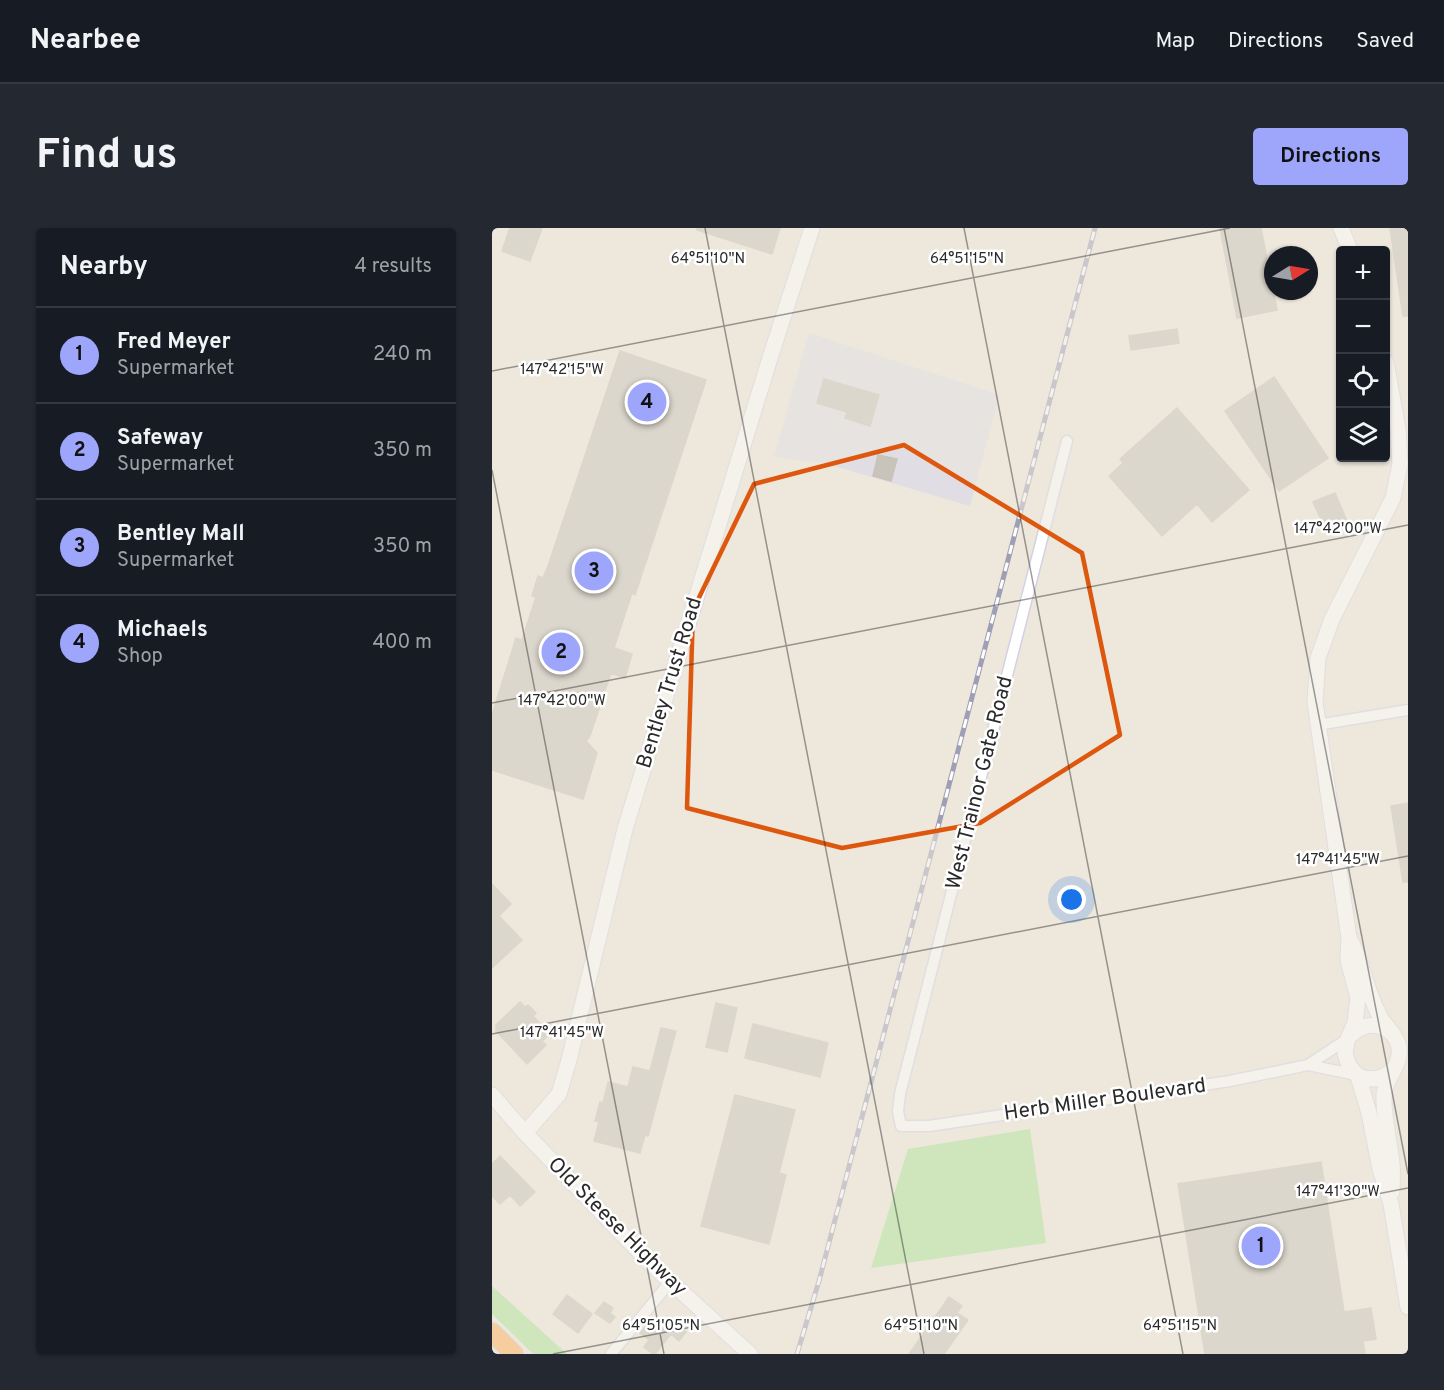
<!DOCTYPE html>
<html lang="en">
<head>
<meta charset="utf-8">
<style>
	:root { --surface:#171b24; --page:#242831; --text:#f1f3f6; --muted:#9ea1a6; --line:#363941; --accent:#9da6fa }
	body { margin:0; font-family:Overpass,sans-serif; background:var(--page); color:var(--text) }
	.controls { position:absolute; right:18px; top:18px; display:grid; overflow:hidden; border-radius:6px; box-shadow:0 2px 4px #0004 }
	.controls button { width:54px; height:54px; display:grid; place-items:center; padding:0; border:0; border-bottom:2px solid var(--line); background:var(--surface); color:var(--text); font:30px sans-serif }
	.compass { position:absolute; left:772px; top:18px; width:54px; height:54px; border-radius:50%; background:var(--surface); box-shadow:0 2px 4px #0004; rotate:79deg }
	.you { position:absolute; left:580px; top:672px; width:21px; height:21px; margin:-15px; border:4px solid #fff; border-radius:50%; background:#1a73e8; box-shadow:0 0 0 9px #1a73e833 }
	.badge { display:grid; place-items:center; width:39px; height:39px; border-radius:50%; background:var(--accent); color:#111; font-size:20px; font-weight:700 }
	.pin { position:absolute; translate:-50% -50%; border:3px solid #fff; box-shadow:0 2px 6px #0006 }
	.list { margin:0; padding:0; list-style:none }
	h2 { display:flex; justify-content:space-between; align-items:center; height:78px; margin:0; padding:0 24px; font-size:26px }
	h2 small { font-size:20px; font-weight:400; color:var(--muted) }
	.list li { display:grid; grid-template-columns:39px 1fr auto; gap:18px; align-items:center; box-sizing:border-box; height:96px; padding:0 24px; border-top:2px solid var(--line) }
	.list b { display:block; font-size:22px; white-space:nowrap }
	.list p { margin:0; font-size:20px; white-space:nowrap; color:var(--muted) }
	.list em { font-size:20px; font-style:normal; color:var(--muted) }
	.icon { flex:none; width:33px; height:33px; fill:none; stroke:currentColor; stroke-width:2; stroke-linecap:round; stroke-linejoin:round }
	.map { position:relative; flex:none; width:916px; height:1126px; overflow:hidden; border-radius:6px }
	header { display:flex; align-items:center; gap:36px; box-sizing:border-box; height:84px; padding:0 30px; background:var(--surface); border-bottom:2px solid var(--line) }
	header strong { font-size:28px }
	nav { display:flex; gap:33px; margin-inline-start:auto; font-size:21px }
	.intro { display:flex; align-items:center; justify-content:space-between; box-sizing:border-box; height:144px; padding:0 36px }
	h1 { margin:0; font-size:42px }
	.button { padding:15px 27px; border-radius:6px; background:var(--accent); color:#111; font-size:21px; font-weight:700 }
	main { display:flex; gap:36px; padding:0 36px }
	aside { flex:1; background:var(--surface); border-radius:6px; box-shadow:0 2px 4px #0004 }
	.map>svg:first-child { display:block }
	.industrial { fill:#e0dde5 }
	.green { fill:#aae596 }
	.building { fill:#c8c4bb; stroke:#c8c3b5; stroke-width:1.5 }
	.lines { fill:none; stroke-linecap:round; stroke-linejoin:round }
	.street-casing { stroke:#d1d3e4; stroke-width:13 }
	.secondary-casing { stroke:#d1d3e4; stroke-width:17 }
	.highway-casing { stroke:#c8c8c8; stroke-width:20 }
	.street { stroke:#fff; stroke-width:10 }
	.secondary { stroke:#fff; stroke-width:15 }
	.highway { stroke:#ffae55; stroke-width:18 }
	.rail-casing { stroke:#9e9fb5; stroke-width:5 }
	.rail { stroke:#fff; stroke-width:3; stroke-dasharray:9; stroke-linecap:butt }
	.marked { fill:none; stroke:#de570e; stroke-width:4.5; stroke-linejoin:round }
	.ticks { fill:none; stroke:#2a2a2a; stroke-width:1.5; stroke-opacity:0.45 }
	.labels { text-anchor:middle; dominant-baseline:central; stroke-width:5; stroke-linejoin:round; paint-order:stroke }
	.street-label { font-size:21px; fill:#2a2a2a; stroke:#fff }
	.ticks-label { font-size:15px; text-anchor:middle; fill:#2a2a2a; stroke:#fff; stroke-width:5; stroke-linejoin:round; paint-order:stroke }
</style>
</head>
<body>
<header>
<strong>Nearbee</strong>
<nav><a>Map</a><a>Directions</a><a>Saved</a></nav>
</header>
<div class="intro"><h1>Find us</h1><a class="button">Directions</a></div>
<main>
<aside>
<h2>Nearby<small>4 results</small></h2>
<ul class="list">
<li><span class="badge">1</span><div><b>Fred Meyer</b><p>Supermarket</p></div><em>240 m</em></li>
<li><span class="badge">2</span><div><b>Safeway</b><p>Supermarket</p></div><em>350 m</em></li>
<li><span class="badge">3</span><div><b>Bentley Mall</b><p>Supermarket</p></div><em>350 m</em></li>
<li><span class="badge">4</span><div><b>Michaels</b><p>Shop</p></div><em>400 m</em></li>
</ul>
</aside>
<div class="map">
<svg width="916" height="1126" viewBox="0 0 916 1126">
	<rect width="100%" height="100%" fill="#ede7dc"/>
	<path class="industrial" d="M 317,105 L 507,167 L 478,278 L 332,235 L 282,229 Z"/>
	<path class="green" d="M 538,901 L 554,1015 L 379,1040 L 416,921 Z
		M 0,1058 L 75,1126 L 41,1126 L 0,1086 Z"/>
	<path class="building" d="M 18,0 L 50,0 L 38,33 L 10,23 Z
		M 205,0 L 288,0 L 280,26 L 205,2 Z
		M 728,0 L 769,0 L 785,82 L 745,90 Z
		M 898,0 L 916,0 L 916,88 L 911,88 Z
		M 685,101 L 687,115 L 639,122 L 637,108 Z
		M 128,123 L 214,152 L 143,367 L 140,365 L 122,420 L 140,426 L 133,450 L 119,445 L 98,508 L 94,513 L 105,525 L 91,571 L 0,542 L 0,487 L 24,410 L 30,412 L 44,369 L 40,368 L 46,348 L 51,350 L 56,338 Z
		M 782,149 L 836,230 L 787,263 L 733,183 Z
		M 332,151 L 387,167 L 378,198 L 353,190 L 355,184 L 325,175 Z
		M 685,180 L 757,262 L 720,294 L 705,276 L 670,308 L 617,248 L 631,235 L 628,231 Z
		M 386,227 L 405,231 L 399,253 L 381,248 Z
		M 843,265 L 855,293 L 834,302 L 821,274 Z
		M 916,575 L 916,654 L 911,654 L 899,578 Z
		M 0,656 L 19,676 L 7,688 L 30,712 L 0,740 Z
		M 28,774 L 33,779 L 36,777 L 44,785 L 41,788 L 58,806 L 50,813 L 54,817 L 35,836 L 4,803 L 4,797 Z
		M 224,775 L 245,780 L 235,824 L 214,819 Z
		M 261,796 L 336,815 L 328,849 L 253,830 Z
		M 169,800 L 184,803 L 156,908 L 153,907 L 148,925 L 102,913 L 107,894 L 103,893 L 108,874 L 111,875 L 116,854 L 136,859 L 141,839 L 158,843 Z
		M 243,867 L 303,882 L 287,945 L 294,947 L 277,1016 L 209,998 Z
		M 8,928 L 43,964 L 28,978 L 18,967 L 8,976 L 0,968 L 0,936 Z
		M 829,934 L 852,1084 L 879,1080 L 884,1111 L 871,1113 L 873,1126 L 713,1126 L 686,956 Z
		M 75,1067 L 100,1086 L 86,1105 L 61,1086 Z
		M 457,1069 L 470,1078 L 465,1085 L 476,1092 L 452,1126 L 417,1126 Z
		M 112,1074 L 121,1080 L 118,1085 L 123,1089 L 118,1095 L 103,1085 Z
		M 178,1091 L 194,1104 L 187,1113 L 179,1106 L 163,1126 L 161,1126 L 152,1119 L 157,1112 L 148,1105 L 156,1095 L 168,1105 Z"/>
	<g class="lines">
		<g class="street-casing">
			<path id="street" d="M 575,213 L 408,866 L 406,883 L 409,898 L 437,898 L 738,853 L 816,837 L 865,847
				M 825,497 L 916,482
				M 816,837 L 857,810
				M 119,1126 L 178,1054"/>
		</g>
		<g class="secondary-casing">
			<path id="secondary" d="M 849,0 L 858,22
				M 894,134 L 906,201 L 908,236 L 901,270 L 840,391 L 826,430 L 823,474 L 857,710 L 856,732 L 866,770 L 863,795 L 855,813 L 853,826 L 857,838 L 866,848 L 877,885 L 888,941 L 899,976 L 916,1079
				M 857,710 C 872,736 874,766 890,792 C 896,800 905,809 907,819 C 910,837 893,850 892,867 C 891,890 898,913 900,936 C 901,945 900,955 900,964
				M 859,807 C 871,795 886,794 900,805
				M 866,848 C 879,853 891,852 901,841
				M 0,867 L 33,905 L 159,1036 L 258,1126
				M 33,905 L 67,866 L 77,832 L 133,601 L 278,130 L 320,0"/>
		</g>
		<g class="highway-casing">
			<path id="highway" d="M 0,1104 L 22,1126"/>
		</g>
		<use href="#street" class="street"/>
		<use href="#secondary" class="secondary"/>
		<use href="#highway" class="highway"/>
		<g class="rail-casing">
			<path id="rail" d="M 305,1126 L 327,1053 L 603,0"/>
		</g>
		<use href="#rail" class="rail"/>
	</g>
	<path d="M0 0H916V1126H0ZM 412,217 L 590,325 L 628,507 L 488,595 L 350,620 L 195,580 L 201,382 L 262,256 Z" fill="#ede7dc" fill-opacity=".55" fill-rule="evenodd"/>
	<path class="marked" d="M 412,217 L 590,325 L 628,507 L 488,595 L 350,620 L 195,580 L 201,382 L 262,256 Z"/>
	<path class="ticks" d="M 213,0 L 432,1126M 472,0 L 691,1126M 732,0 L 916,946M 0,143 L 738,0M 0,242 L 172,1126M 0,475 L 916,297M 0,806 L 916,628M 61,1126 L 916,960"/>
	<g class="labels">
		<g class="street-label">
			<text transform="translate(178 455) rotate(-73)">Bentley Trust Road</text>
			<text transform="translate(488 555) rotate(-76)">West Trainor Gate Road</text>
			<text transform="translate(613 872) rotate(-8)">Herb Miller Boulevard</text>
			<text transform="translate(125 999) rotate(45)">Old Steese Highway</text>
		</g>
	</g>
	<g class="ticks-label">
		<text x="216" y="35">64°51'10"N</text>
		<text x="475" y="35">64°51'15"N</text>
		<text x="70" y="146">147°42'15"W</text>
		<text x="846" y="305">147°42'00"W</text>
		<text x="70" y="477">147°42'00"W</text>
		<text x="846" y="636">147°41'45"W</text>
		<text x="70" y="809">147°41'45"W</text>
		<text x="846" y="968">147°41'30"W</text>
		<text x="169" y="1102">64°51'05"N</text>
		<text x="429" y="1102">64°51'10"N</text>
		<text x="688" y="1102">64°51'15"N</text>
	</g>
</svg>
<div class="controls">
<button>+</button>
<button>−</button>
<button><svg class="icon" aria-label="locate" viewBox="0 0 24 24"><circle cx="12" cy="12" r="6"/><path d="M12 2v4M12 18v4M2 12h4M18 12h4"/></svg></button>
<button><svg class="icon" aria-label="layers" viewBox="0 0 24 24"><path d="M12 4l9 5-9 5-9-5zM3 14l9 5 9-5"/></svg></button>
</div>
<svg class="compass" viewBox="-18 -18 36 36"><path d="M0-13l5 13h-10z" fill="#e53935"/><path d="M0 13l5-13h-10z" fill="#9ea1a6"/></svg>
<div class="you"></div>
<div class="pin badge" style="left:769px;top:1018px">1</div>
<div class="pin badge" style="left:69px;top:424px">2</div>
<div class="pin badge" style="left:102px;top:343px">3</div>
<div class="pin badge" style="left:155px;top:174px">4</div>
</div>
</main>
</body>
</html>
